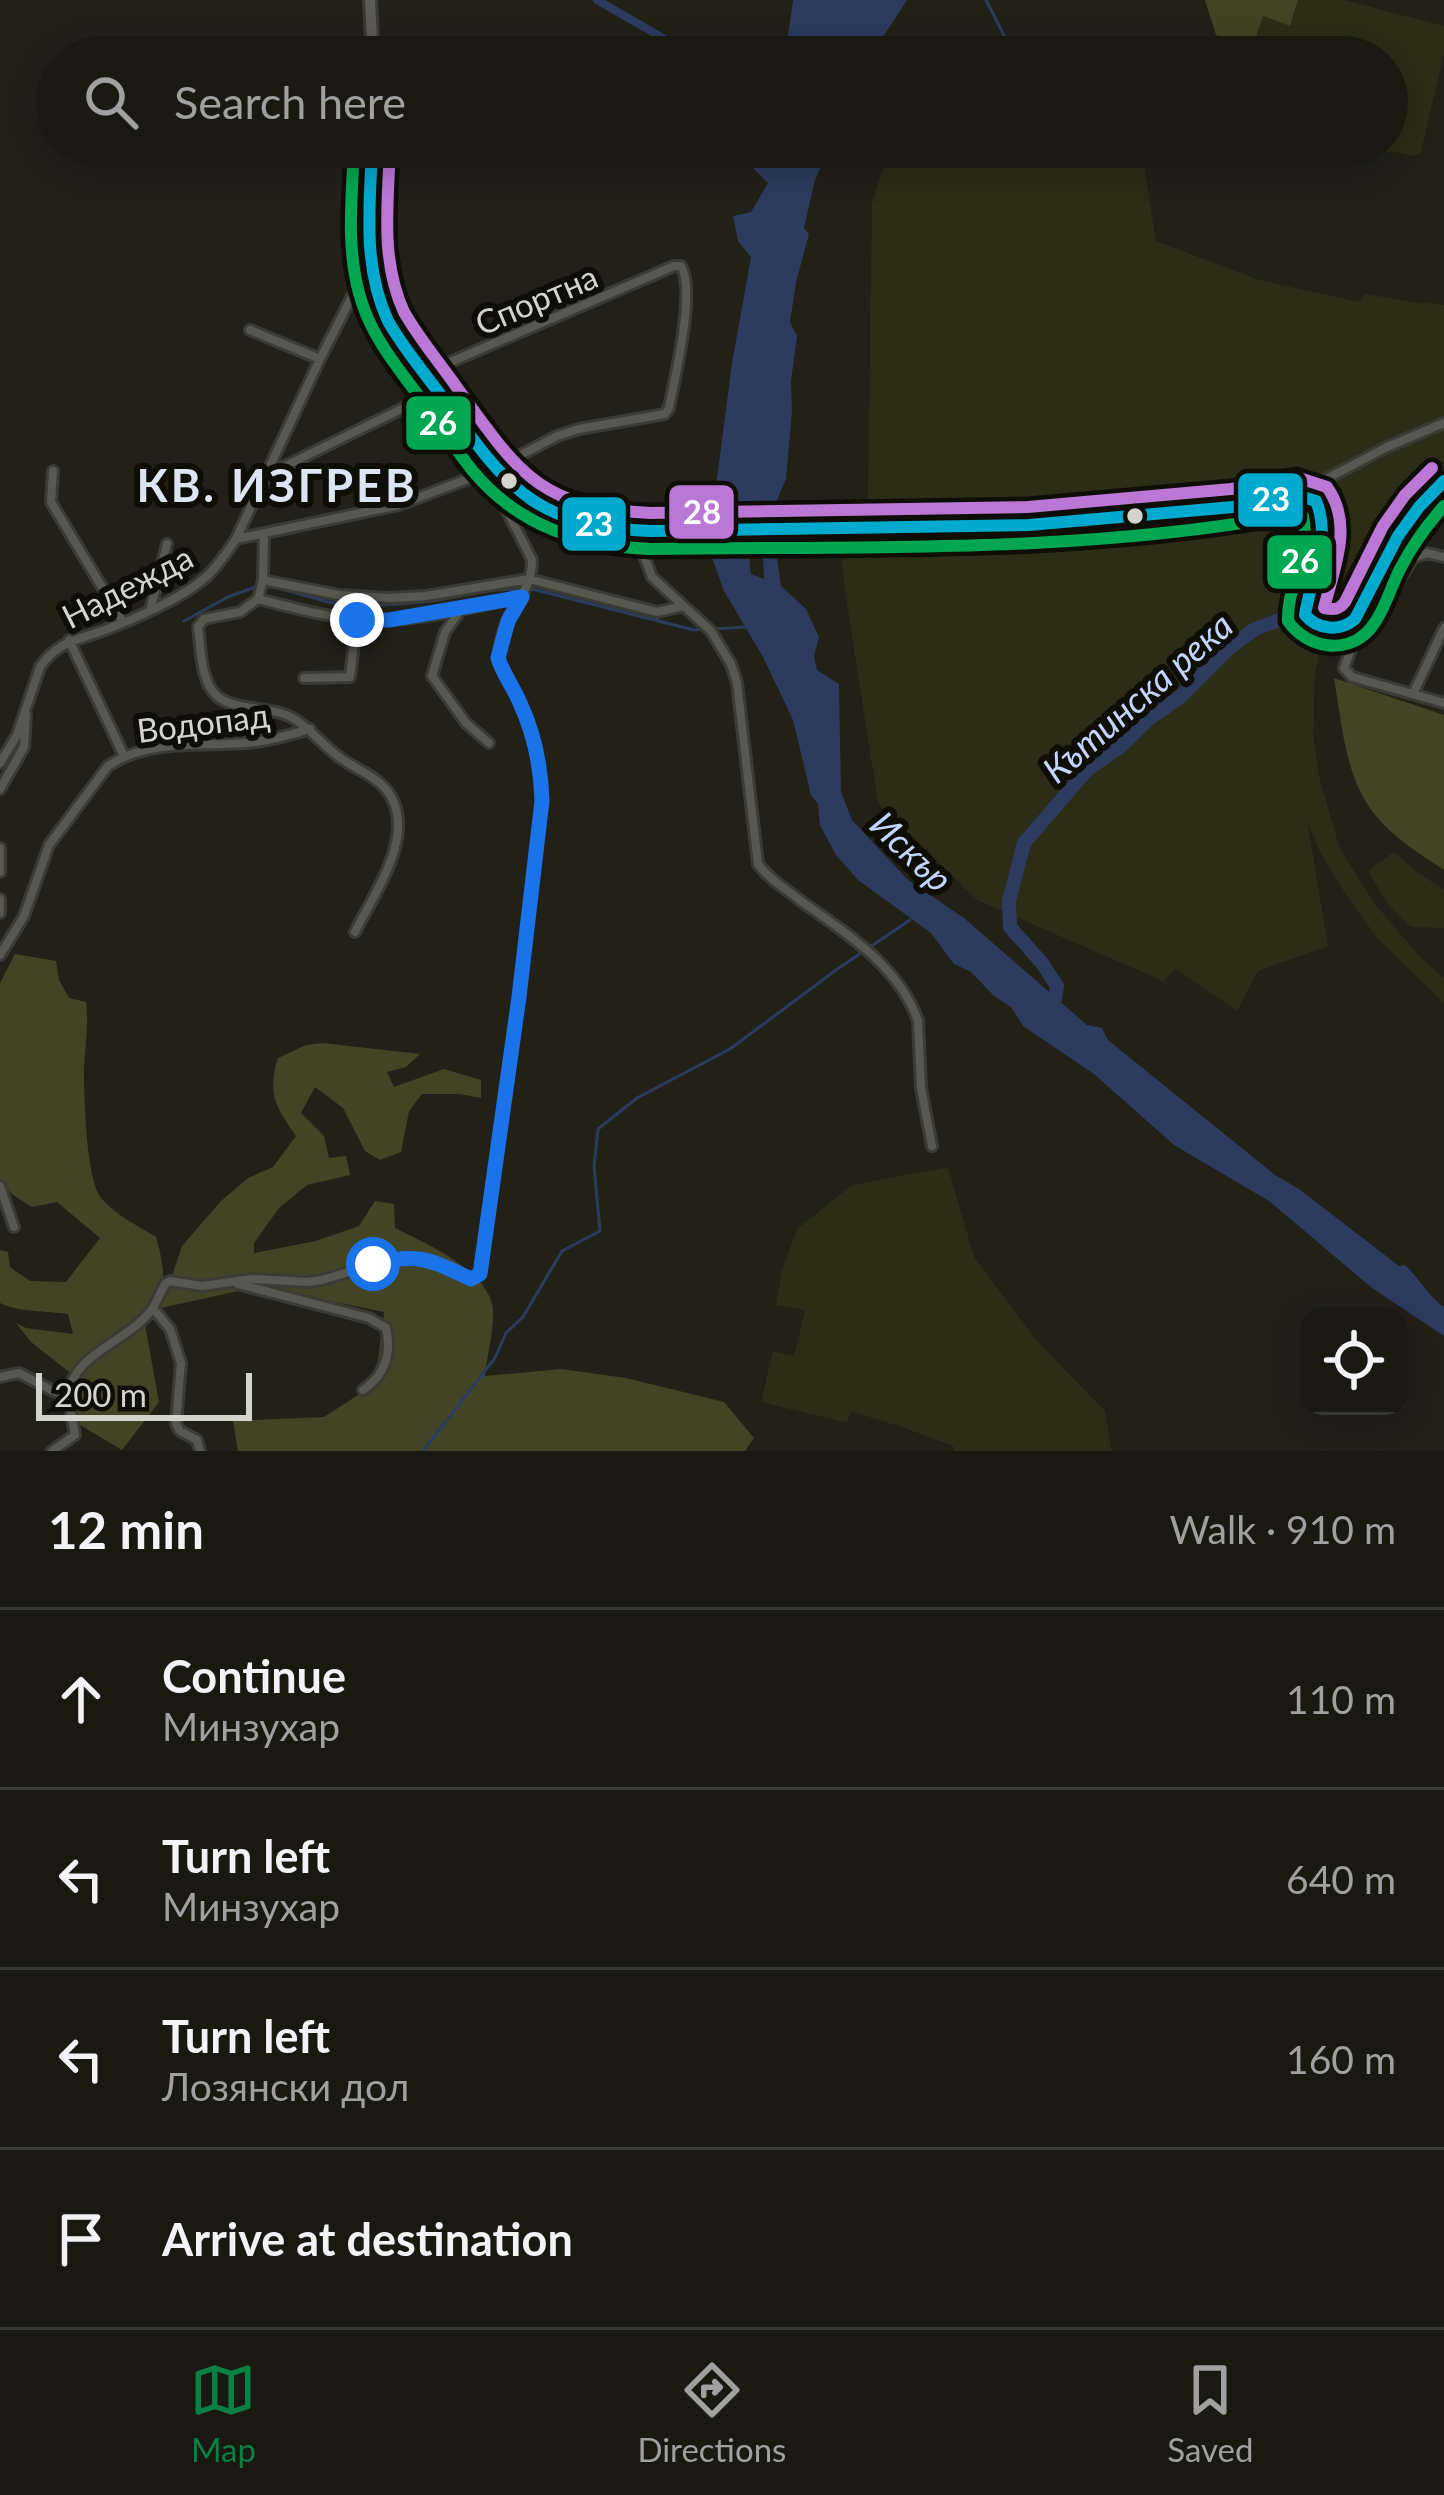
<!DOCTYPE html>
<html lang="en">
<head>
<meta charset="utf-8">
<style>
	:root { --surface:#191912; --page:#22221b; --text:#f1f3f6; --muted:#9fa09f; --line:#373832; --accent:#0b8043 }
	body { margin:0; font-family:Lato,sans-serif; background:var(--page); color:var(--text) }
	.controls { position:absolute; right:36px; bottom:36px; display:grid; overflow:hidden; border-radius:24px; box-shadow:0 6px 30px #0003 }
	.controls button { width:108px; height:108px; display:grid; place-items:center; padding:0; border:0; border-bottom:3px solid var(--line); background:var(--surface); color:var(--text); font:60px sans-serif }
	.scale { position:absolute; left:36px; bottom:30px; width:216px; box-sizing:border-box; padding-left:12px; border:6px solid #d4d5ca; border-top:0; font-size:33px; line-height:42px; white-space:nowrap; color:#d4d5ca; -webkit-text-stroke:9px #0e0e07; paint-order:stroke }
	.stop { position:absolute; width:36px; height:36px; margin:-27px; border:9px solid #1a73e8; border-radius:50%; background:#fff }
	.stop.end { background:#1a73e8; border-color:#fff; box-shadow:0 3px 12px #0008 }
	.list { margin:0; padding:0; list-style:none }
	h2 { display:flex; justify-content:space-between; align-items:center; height:156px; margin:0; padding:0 48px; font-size:51px }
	h2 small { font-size:39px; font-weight:400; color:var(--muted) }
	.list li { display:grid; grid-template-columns:78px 1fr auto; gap:36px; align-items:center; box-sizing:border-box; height:180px; padding:0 48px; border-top:3px solid var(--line) }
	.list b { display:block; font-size:45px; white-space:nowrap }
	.list p { margin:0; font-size:39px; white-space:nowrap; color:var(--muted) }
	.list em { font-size:39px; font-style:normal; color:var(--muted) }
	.icon { flex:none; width:66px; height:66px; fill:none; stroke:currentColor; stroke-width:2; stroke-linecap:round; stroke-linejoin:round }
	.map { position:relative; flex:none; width:1444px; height:1451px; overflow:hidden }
	.search { position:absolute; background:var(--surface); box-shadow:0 6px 30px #0003; left:36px; right:36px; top:36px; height:132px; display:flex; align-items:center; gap:30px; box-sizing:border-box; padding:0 42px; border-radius:66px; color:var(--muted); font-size:45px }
	.sheet { height:876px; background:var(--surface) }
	nav { display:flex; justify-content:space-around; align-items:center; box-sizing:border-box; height:168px; border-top:3px solid var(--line); background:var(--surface); font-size:33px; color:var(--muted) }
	nav a { display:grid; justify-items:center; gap:6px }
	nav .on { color:var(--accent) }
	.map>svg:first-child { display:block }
	.built { fill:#2c2d17 }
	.green { fill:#434425 }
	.water { fill:#2d3b5e }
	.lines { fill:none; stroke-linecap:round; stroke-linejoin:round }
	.stream { stroke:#2d3b5e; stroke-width:3 }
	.canal { stroke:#2d3b5e; stroke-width:8 }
	.river { stroke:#2d3b5e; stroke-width:14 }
	.street-casing { stroke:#3a3b34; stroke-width:14 }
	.secondary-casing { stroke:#3a3b34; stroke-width:16 }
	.street { stroke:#585852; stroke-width:8 }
	.secondary { stroke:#5c5c53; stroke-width:10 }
	.bus-1-casing { stroke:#0e0e07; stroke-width:21 }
	.bus-2-casing { stroke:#0e0e07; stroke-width:21 }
	.bus-3-casing { stroke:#0e0e07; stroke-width:21 }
	.bus-1 { stroke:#00a9ce; stroke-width:12 }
	.bus-2 { stroke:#00a651; stroke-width:12 }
	.bus-3 { stroke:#ba77d6; stroke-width:12 }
	.route { stroke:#1a73e8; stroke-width:15 }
	.bus-dot { fill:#d4d5ca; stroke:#0e0e07; stroke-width:4.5 }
	.labels { text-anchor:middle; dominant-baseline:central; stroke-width:12; stroke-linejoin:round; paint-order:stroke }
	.street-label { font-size:33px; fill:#d4d5ca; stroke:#0e0e07 }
	.water-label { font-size:36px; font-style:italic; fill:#c3d5fe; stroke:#0e0e07 }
	.district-label { font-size:45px; font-weight:bold; letter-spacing:3px; fill:#dde4f2; stroke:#0e0e07 }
	.line-badge { stroke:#0e0e07; stroke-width:4.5 }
	.badge-label { font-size:33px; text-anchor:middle; font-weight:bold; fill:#fff }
</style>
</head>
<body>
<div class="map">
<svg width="1444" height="1451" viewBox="0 0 1444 1451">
	<rect width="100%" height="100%" fill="#212118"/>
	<path class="built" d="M 1298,0 L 1344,0 L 1444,26 L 1444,53 L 1421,152 L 1415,156 L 1396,152 L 1377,153 L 1365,147 L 1387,147 L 1387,57 L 1249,57 L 1263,16 L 1290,26 Z
		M 890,147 L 1141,147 L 1156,241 L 1259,280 L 1359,302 L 1366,294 L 1424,304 L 1427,302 L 1444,305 L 1444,461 L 1401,496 L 1375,526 L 1345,575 L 1324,631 L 1315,672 L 1313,736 L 1320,780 L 1340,849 L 1375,904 L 1421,958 L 1444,978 L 1444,1003 L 1377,938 L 1343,890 L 1319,850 L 1307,821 L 1328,946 L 1258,971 L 1237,1011 L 1176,969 L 1163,981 L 977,900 L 878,803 L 844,584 L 841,548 L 868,506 L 872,203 Z
		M 1394,852 L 1416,871 L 1444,890 L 1444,928 L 1411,927 L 1389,906 L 1368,871 Z
		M 948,1167 L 974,1257 L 1038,1342 L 1105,1411 L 1112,1451 L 954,1451 L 953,1446 L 905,1428 L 851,1411 L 847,1423 L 761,1402 L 773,1351 L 794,1356 L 805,1310 L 776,1305 L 782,1270 L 797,1229 L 852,1185 Z"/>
	<path class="green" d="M 1205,0 L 1298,0 L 1290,26 L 1263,16 L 1252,50 L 1216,35 Z
		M 1334,678 L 1444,715 L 1444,870 C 1420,854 1394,838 1376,816 C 1345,779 1342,724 1334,678 Z
		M 15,954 L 56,961 L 59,980 L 69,998 L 86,1002 C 89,1025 85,1046 84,1069 C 84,1095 86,1181 102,1199 C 116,1215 138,1226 156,1237 C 166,1272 168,1296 145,1325 L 159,1402 L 122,1450 L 75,1422 L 73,1375 L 31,1342 L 16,1323 L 26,1328 L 73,1334 L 68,1314 C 48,1311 16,1312 0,1303 L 0,1250 L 8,1252 L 10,1267 L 30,1281 L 66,1282 L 100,1238 L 57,1202 L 32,1207 L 13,1195 L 0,1181 L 0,983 Z
		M 323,1043 L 420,1054 L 406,1067 L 387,1072 L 394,1087 L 444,1069 L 481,1080 L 481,1098 L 460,1094 L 422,1094 L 409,1111 L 401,1152 L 380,1160 L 365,1151 L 343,1108 L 315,1087 L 301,1113 L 324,1136 L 329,1158 L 346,1156 L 350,1175 L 307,1185 L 279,1208 L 254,1243 L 254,1253 L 316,1241 L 359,1226 L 375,1201 L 394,1204 L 395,1228 C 425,1243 490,1271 493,1310 C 494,1331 487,1355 485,1376 L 561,1369 L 626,1378 L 724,1402 L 754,1438 L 745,1451 L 238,1451 L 233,1421 L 324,1417 L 375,1384 L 384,1312 L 272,1289 L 243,1290 L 161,1308 L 182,1246 L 221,1201 L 248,1178 L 273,1167 L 296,1136 C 275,1106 267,1094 278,1058 L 306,1045 Z"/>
	<path class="water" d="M 793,0 L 907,0 L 870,57 L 785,57 Z
		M 758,147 L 829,147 L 815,180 L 804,228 L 809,234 L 796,282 L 790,322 L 797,336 L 791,381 L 792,411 L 786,479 L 774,507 L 764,508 C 747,526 748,550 751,574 L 764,579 L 763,558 L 775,544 L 781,586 L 806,609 L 819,637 L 814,656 L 817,670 L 839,684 L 841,792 L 852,820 L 908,880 L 964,918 L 1087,1025 L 1102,1028 L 1108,1040 L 1275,1175 L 1299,1189 L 1399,1266 L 1405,1265 C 1420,1279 1427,1295 1444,1307 L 1444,1336 L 1372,1288 L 1269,1201 L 1174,1145 L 1094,1074 L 1023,1026 L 1011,1007 L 994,996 L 971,972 L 954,964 L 931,933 L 858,880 L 836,855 L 820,825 L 818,804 L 811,795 L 793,720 L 763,657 L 724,591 L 706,541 L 714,501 L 732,363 L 751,257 L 738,241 L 733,216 L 751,212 L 768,183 L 751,166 Z"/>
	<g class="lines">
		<path class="stream" d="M 986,0 L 1015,57
			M 184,621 L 228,597 L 255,587 L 275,587 L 328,602 L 363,607 L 433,601 L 492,590 L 532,589 L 694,630 L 705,629
			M 714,629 L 747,627
			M 423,1451 L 495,1358 L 506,1333 L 523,1317 L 562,1251 L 600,1231 L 594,1166 L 598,1129 L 637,1098 L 730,1049 L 836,970 L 910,920"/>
		<path class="canal" d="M 597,0 L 696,57"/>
		<path class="river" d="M 1384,582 L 1444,510
			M 1052,1016 L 1057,986 L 1042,963 L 1010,927 L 1009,901 L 1024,843 L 1087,770 L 1121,746 L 1150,718 L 1179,698 L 1229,648 L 1255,629 L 1279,620"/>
		<g class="street-casing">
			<path id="street" d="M 250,330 L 320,359
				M 53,471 L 51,502 L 123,622
				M 267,475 L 438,391
				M 1296,495 L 1387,447 L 1444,423
				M 635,531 L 652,577 L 711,631 L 731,664 L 737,683 L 758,864 C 770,880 786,889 801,901 C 846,933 899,966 918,1021 L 921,1088 L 932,1146
				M 236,539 L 399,505 L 494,469 L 557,436 L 579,429 L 665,414 L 669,408 C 675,377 696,290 681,266 L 674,266 L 425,373
				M 1444,557 L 1427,553 L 1413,558 L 1372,623 L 1352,647 L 1344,668 L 1352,677 L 1444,703
				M 263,580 L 264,534
				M 258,599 L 240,612 L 204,619 L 198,627 C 201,649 200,682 218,697 C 237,711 268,706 289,716 C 309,726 321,744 339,757 C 353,768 373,774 385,788 C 421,830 374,893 355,932
				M 258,599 L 263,580 L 339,595 L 389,598 L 426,596 L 529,579 L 657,612 L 683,606
				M 258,599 C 295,608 332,619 370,620 C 421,622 473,606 522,597
				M 151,607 L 167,544
				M 460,611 L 445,632 L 432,676 L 466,723 L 489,743
				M 69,640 L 124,756
				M 304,678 L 350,677 L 357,619
				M 1413,694 L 1444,628
				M 0,763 L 17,735 L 40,667 C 58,641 78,640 105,630 C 135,619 182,598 206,577 C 218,566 227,552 236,539 L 320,359 L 370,261
				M 0,789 L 24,747 L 26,715
				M 0,848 L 0,872
				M 0,899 L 0,913
				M 0,955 L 24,916 L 49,845 L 108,766 C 151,737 206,748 255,742 C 274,740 292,734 310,729
				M 0,1186 L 14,1227
				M 238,1284 L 369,1318 L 386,1328 C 392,1354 385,1375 363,1390
				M 0,1377 L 19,1373 L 53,1391 L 68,1395 C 73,1353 130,1341 153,1308
				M 52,1451 L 75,1435 L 68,1395
				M 200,1451 L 197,1440 L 180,1431 L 176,1424 L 181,1363 L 170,1329 L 153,1308 L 165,1284 L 170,1281 L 202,1286 L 252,1279 L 307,1282 L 322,1280 L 392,1259 L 409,1257 L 425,1259 L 471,1279 L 480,1274 L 519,997 L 542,801 C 541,767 534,735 520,703 C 514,688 503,674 498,658 C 500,641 505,623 514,608 C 524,592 532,580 532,560 L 500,497 L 495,471"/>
		</g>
		<g class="secondary-casing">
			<path id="secondary" d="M 370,0 L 373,57
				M 372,147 C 371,194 363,248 377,293 C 388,332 417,362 440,394 C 458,418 474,446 494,468 C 534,515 591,530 651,531 L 1029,525 L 1233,507 L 1296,495 L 1316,501 C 1337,536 1308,579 1305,615 L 1312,623 C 1323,627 1337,630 1349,624 C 1365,614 1376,574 1386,557 C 1401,529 1420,502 1444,481"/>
		</g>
		<use href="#street" class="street"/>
		<use href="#secondary" class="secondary"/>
		<g class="bus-1-casing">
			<path id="bus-1" d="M 372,147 C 370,206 362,265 388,321 C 405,351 428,377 448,405 C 510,492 538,526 651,531 L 1029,525 L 1233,507 L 1296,495 L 1316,501 C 1332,540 1311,576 1305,615 C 1318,630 1340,632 1355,619 L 1398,536 L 1419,507 L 1444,481"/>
		</g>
		<g class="bus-2-casing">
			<path id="bus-2" d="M 354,147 C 352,196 346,246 359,293 C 370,336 398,368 424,403 C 440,425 455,449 472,470 C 518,526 580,546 650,549 C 864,546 1084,554 1295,514 L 1303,516 C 1311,552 1287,585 1288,621 C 1306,648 1347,656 1370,629 C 1384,612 1390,589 1400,569 C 1412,546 1427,525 1444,506"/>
		</g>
		<g class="bus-3-casing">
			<path id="bus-3" d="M 390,148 C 388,203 380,260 404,312 C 420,340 440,363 458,389 C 519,473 539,508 651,513 L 1028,507 L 1231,489 L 1296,477 L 1327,487 C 1354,525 1334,568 1324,608 C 1334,610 1339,610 1345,602 L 1383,526 L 1405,495 L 1432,468"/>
		</g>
		<use href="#bus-1" class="bus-1"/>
		<use href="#bus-2" class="bus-2"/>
		<use href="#bus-3" class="bus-3"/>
	</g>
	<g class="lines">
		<path class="route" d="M 357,620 L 389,620 L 522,597 L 508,621 L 498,658 C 503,674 514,688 520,703 C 535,735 541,767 542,801 L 519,997 L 480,1274 L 471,1279 C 430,1260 419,1252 373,1264"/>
	</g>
	<g class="bus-dot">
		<circle cx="509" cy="481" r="10"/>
		<circle cx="1135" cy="516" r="10"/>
	</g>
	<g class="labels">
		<g class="street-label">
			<text transform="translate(536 299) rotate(-23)">Спортна</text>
			<text transform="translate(127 586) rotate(-27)">Надежда</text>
			<text transform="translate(203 722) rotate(-7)">Водопад</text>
		</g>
		<g class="water-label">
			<text transform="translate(1137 697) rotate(-41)">Кътинска река</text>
			<text transform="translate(912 851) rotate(44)">Искър</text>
		</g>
		<g class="district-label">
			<text x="277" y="485">КВ. ИЗГРЕВ</text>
		</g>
	</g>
	<g class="line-badge">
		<rect x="404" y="394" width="69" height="58" rx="12" fill="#00a651"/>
		<rect x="1236" y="471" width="69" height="58" rx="12" fill="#00a9ce"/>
		<rect x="667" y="483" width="69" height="58" rx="12" fill="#ba77d6"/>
		<rect x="560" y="495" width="68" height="58" rx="12" fill="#00a9ce"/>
		<rect x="1265" y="533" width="69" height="58" rx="12" fill="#00a651"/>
	</g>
	<g class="badge-label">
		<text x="438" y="435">26</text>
		<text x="1271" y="511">23</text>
		<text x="702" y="524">28</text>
		<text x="594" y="536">23</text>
		<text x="1300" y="573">26</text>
	</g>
</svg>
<div class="controls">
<button><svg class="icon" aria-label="locate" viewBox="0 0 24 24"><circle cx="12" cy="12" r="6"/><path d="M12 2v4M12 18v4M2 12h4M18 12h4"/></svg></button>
</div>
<div class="scale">200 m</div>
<div class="stop" style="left:373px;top:1264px"></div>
<div class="stop end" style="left:357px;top:620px"></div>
<div class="search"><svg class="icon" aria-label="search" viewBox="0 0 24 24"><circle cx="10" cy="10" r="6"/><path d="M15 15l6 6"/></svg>Search here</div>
</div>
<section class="sheet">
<h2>12 min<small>Walk · 910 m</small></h2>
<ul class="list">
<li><svg class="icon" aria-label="ahead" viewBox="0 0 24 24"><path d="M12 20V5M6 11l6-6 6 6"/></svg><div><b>Continue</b><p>Минзухар</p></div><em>110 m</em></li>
<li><svg class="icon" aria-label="left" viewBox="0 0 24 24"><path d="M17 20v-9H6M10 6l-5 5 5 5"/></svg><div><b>Turn left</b><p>Минзухар</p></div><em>640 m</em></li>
<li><svg class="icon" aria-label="left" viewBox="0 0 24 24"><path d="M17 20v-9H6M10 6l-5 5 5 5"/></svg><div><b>Turn left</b><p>Лозянски дол</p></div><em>160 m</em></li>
<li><svg class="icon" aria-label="arrive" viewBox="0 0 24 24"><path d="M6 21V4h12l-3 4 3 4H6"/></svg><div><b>Arrive at destination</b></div></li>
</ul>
</section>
<nav>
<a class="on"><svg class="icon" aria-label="map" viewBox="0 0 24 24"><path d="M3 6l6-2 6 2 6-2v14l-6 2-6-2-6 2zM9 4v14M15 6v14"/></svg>Map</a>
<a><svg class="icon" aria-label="directions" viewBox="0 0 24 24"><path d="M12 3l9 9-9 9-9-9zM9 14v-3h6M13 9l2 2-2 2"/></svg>Directions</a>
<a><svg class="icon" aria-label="saved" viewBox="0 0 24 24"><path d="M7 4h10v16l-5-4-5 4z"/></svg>Saved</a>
</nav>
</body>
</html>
